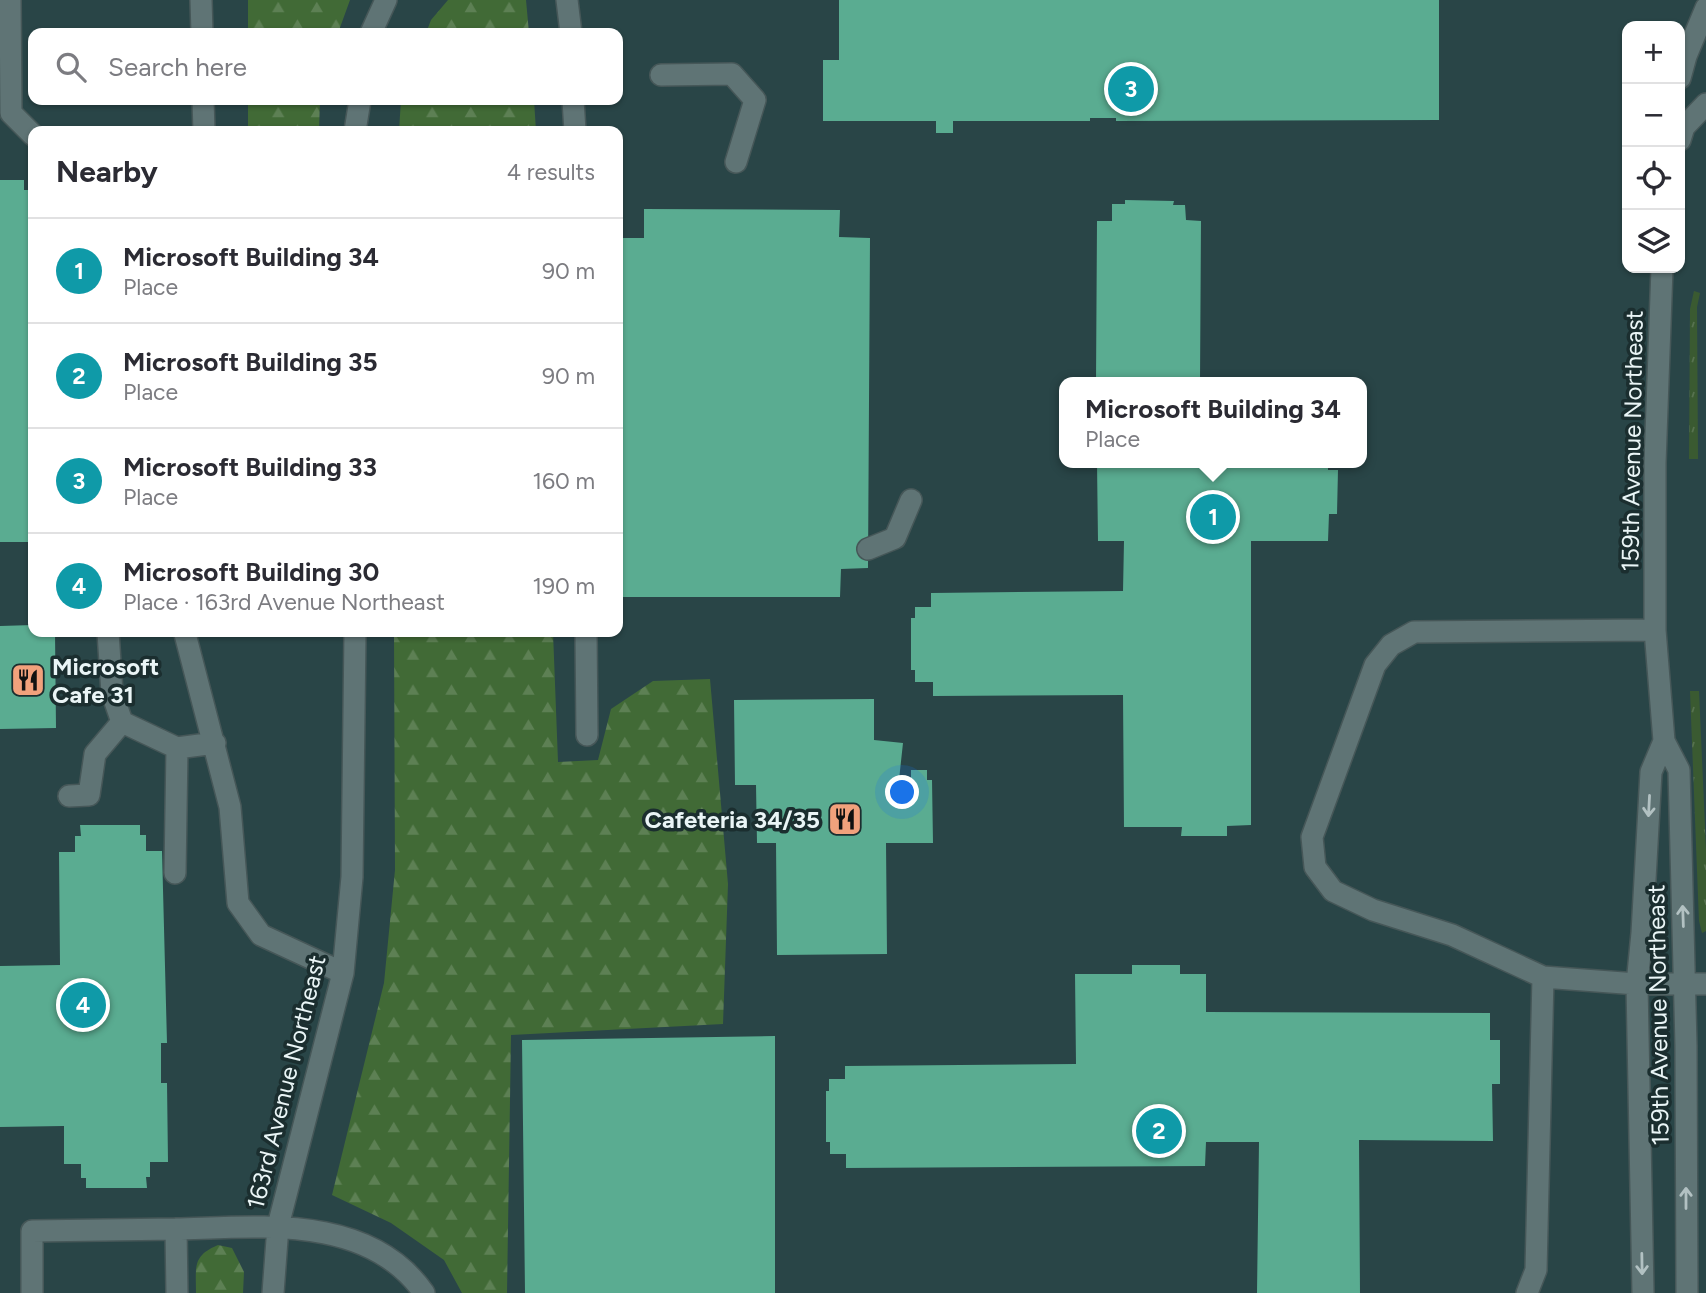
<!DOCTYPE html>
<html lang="en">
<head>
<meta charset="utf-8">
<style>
	:root { --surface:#fff; --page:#f7f7f7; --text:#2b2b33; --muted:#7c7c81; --line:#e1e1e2; --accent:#1a73e8 }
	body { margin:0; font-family:Figtree,sans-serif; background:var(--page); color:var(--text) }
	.controls { position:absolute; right:21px; top:21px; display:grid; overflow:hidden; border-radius:14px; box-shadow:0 2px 5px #0004 }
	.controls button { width:63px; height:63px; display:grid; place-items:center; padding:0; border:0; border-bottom:2px solid var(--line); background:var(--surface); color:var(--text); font:35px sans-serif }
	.you { position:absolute; left:903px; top:793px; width:24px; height:24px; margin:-18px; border:5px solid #fff; border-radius:50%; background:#1a73e8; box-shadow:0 0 0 10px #1a73e833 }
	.badge { display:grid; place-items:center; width:46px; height:46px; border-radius:50%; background:var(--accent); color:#fff; font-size:23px; font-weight:700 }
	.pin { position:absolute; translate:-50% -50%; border:4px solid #fff; box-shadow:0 2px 7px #0006 }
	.popup { position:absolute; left:1059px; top:377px; width:308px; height:91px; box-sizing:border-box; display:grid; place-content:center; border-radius:14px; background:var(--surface); filter:drop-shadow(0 2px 5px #0005); font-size:23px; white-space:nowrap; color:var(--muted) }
	.popup b { font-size:26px; color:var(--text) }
	.popup::after { content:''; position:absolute; left:50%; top:100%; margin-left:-14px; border:14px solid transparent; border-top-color:var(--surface) }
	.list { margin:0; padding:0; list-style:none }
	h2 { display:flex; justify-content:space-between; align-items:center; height:91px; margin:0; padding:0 28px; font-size:30px }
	h2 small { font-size:23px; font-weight:400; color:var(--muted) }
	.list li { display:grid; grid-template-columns:46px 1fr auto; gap:21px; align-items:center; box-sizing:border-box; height:105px; padding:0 28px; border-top:2px solid var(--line) }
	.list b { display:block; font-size:26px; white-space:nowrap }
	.list p { margin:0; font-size:23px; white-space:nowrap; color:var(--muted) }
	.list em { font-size:23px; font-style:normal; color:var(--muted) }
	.icon { flex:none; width:38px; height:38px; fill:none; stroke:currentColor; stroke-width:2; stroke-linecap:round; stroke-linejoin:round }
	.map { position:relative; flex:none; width:1706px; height:1293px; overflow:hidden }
	.search { position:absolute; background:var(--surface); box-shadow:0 2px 5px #0004; left:28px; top:28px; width:595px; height:77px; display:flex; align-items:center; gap:18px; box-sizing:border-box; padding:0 24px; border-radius:14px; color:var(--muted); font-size:26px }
	.panel { position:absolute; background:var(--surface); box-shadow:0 2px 5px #0004; left:28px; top:126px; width:595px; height:511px; border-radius:14px }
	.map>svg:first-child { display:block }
	.built { fill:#294547; fill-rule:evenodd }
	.grass { fill:url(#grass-tufts) }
	.forest { fill:url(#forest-firs) }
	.building { fill:#5aac91 }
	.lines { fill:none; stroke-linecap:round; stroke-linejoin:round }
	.minor-casing { stroke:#465758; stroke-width:24 }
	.minor { stroke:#5f7475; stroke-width:21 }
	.oneway { stroke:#b2c1c2 }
	.labels { text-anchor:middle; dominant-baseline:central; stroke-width:7; stroke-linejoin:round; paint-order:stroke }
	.street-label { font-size:24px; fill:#eaf5f6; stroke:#1b2e2f }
	.poi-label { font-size:24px; font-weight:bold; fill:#eaf5f6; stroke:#1b2e2f; text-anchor:start }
</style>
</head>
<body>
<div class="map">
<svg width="1706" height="1293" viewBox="0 0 1706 1293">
	<defs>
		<pattern id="grass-tufts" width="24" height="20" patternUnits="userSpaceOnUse" patternTransform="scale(1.75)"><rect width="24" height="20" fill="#3a5a31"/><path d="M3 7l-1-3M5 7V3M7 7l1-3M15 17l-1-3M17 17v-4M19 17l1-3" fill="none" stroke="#57724f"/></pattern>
		<pattern id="forest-firs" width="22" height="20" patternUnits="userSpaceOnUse" patternTransform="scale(1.75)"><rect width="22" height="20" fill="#416a36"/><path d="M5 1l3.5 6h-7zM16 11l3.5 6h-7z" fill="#5d8054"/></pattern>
	</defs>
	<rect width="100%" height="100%" fill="#25383a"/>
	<path class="built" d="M 0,0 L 1706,0 L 1706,1293 L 0,1293 ZM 1627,26 L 1680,26 L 1680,268 L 1627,268 ZM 33,33 L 618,33 L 618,100 L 33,100 ZM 33,131 L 618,131 L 618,632 L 33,632 ZM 1064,382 L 1362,382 L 1362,463 L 1064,463 Z"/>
	<path class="grass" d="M 1694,291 L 1700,293 L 1697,307 L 1698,459 L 1689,459 L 1690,309 Z
		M 1690,691 L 1699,691 L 1706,850 L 1706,931 L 1702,933 L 1699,921 Z"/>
	<path class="forest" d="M 248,0 L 350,0 L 338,33 L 248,33 Z
		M 448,0 L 526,0 L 529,33 L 426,33 L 431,20 Z
		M 248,100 L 320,100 L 319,131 L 248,131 Z
		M 401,100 L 534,100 L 536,131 L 399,131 Z
		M 394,632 L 553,632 L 558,762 L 598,760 L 611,709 L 653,681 L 710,679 L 728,884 L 723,1024 L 511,1035 L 507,1293 L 462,1293 L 444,1260 L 391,1223 L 332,1195 L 384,983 L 395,870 Z
		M 218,1245 L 232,1248 L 244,1272 L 243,1293 L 196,1293 C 196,1267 192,1256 218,1245 Z"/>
	<path class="building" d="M 839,0 L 1439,0 L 1439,120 L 1116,121 L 1116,118 L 1090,118 L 1090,121 L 953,121 L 953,133 L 936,133 L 936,121 L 823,121 L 823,60 L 839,60 Z
		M 0,180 L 24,180 L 24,190 L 28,190 L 29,204 L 33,204 L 33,532 L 31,532 L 31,542 L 0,542 Z
		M 1125,200 L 1174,201 L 1173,205 L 1185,205 L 1186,220 L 1201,221 L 1200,382 L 1096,382 L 1097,221 L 1112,221 L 1112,204 L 1125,204 Z
		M 644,209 L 840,210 L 839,237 L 870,238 L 868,568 L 841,569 L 840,597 L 619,597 L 618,238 L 644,238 Z
		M 1097,463 L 1328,463 L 1328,470 L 1338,470 L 1337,514 L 1329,514 L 1328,541 L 1251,541 L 1251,825 L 1227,826 L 1227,836 L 1181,836 L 1182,827 L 1124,827 L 1123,695 L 933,696 L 933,682 L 915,682 L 915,670 L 911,670 L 911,618 L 915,618 L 915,607 L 931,607 L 931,593 L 1123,591 L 1124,541 L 1098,541 Z
		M 33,625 L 33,632 L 55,632 L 56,728 L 0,729 L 0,626 Z
		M 874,699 L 874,740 L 903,743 L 899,780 L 911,780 L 911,770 L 927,770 L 927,780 L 932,780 L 933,843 L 886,843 L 887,954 L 777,955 L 776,843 L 757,843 L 756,785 L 735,785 L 734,700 Z
		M 80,825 L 140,825 L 140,835 L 146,835 L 146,851 L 162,851 L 167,1043 L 161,1043 L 161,1083 L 167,1083 L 168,1162 L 150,1162 L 150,1177 L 146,1177 L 147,1188 L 86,1188 L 86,1178 L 81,1178 L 81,1164 L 64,1164 L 64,1126 L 0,1127 L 0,966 L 60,965 L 59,852 L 75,852 L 75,836 L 81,836 Z
		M 1132,965 L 1180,965 L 1180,974 L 1206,974 L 1206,1012 L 1490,1013 L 1490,1040 L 1500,1040 L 1500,1084 L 1492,1084 L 1493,1141 L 1359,1140 L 1360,1293 L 1257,1293 L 1259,1142 L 1206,1142 L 1205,1166 L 846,1168 L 846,1154 L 830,1154 L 830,1142 L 826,1142 L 826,1091 L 829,1091 L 829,1079 L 845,1079 L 845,1066 L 1076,1064 L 1075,974 L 1132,974 Z
		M 775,1036 L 775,1293 L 525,1293 L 522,1040 Z"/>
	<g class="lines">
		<g class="minor-casing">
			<path id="minor" d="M 10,0 L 11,113 L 33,135
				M 201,0 L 202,33
				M 567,0 L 571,33
				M 371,33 L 386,0
				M 661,75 L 732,74 L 755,100 L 736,162
				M 1680,78 L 1686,56 L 1706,8
				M 203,100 L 204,131
				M 573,100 L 575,131
				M 355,131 L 360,100
				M 1680,140 L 1684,127 L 1706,104
				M 1662,268 L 1655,463 L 1655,630 L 1664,741 L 1679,770 L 1686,1046 L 1687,1293
				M 868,549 L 895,538 L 911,500
				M 1655,630 L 1414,632 L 1391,645 L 1375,665 L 1312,837 L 1315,867 L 1333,891 L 1373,910 L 1452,935 L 1543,977 L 1637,984 L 1706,984
				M 108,632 L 112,693 L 122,722 L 177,748 L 215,743
				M 586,632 L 587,735
				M 185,634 L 230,807 L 238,903 L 261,935 L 343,973
				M 69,796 L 89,795 L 95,754 L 122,722
				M 175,873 L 177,748
				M 32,1293 L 32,1231 L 176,1229
				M 177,1293 L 176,1229 C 261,1227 369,1214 424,1293
				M 273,1293 L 278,1226 L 343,973 L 352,877 L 355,632
				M 1527,1293 L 1536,1270 L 1543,977
				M 1643,1293 L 1637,984 L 1642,933 L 1651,772 L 1664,741"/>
		</g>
		<use href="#minor" class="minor"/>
	</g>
	<defs><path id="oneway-shaft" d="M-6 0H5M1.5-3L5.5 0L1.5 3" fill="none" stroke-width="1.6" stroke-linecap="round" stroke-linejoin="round" transform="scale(1.75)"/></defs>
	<g class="oneway">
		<use href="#oneway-shaft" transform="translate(1649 806) rotate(93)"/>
		<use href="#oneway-shaft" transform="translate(1683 916) rotate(-92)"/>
		<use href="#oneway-shaft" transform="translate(1686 1198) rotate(-90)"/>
		<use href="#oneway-shaft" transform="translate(1642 1264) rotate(89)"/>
	</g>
	<defs>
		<g id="restaurant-square" transform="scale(1.75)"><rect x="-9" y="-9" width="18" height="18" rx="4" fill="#f1a17c" stroke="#1b2e2f"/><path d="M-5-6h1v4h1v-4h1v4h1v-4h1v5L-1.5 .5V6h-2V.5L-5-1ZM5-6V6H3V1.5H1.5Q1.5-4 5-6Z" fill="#111"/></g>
	</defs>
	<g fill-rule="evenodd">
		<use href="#restaurant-square" x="28" y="680"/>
		<use href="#restaurant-square" x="845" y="819"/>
	</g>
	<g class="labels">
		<g class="street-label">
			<text transform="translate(1632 441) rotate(-89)">159th Avenue Northeast</text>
			<text transform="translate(1658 1015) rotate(-91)">159th Avenue Northeast</text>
			<text transform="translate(286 1082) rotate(-76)">163rd Avenue Northeast</text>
		</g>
		<g class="poi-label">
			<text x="52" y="666">Microsoft<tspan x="52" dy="28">Cafe 31</tspan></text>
			<text x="820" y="819" text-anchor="end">Cafeteria 34/35</text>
		</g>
	</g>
</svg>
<div class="controls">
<button>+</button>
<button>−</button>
<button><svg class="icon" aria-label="locate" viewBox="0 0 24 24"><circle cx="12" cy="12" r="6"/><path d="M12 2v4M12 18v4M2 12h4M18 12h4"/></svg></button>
<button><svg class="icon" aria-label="layers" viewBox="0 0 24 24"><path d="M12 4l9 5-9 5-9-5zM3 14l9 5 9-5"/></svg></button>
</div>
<div class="you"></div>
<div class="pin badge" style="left:1213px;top:517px;background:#0f9aa8">1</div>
<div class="popup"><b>Microsoft Building 34</b>Place</div>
<div class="pin badge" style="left:1159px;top:1131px;background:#0f9aa8">2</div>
<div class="pin badge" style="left:1131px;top:89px;background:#0f9aa8">3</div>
<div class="pin badge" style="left:83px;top:1005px;background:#0f9aa8">4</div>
<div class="search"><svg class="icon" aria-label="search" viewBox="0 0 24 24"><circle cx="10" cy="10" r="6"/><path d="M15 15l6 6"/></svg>Search here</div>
<section class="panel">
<h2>Nearby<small>4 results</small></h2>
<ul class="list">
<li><span class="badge" style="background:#0f9aa8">1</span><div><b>Microsoft Building 34</b><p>Place</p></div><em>90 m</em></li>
<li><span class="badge" style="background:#0f9aa8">2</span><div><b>Microsoft Building 35</b><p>Place</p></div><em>90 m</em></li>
<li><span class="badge" style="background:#0f9aa8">3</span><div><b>Microsoft Building 33</b><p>Place</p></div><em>160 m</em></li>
<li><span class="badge" style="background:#0f9aa8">4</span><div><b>Microsoft Building 30</b><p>Place · 163rd Avenue Northeast</p></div><em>190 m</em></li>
</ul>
</section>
</div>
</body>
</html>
